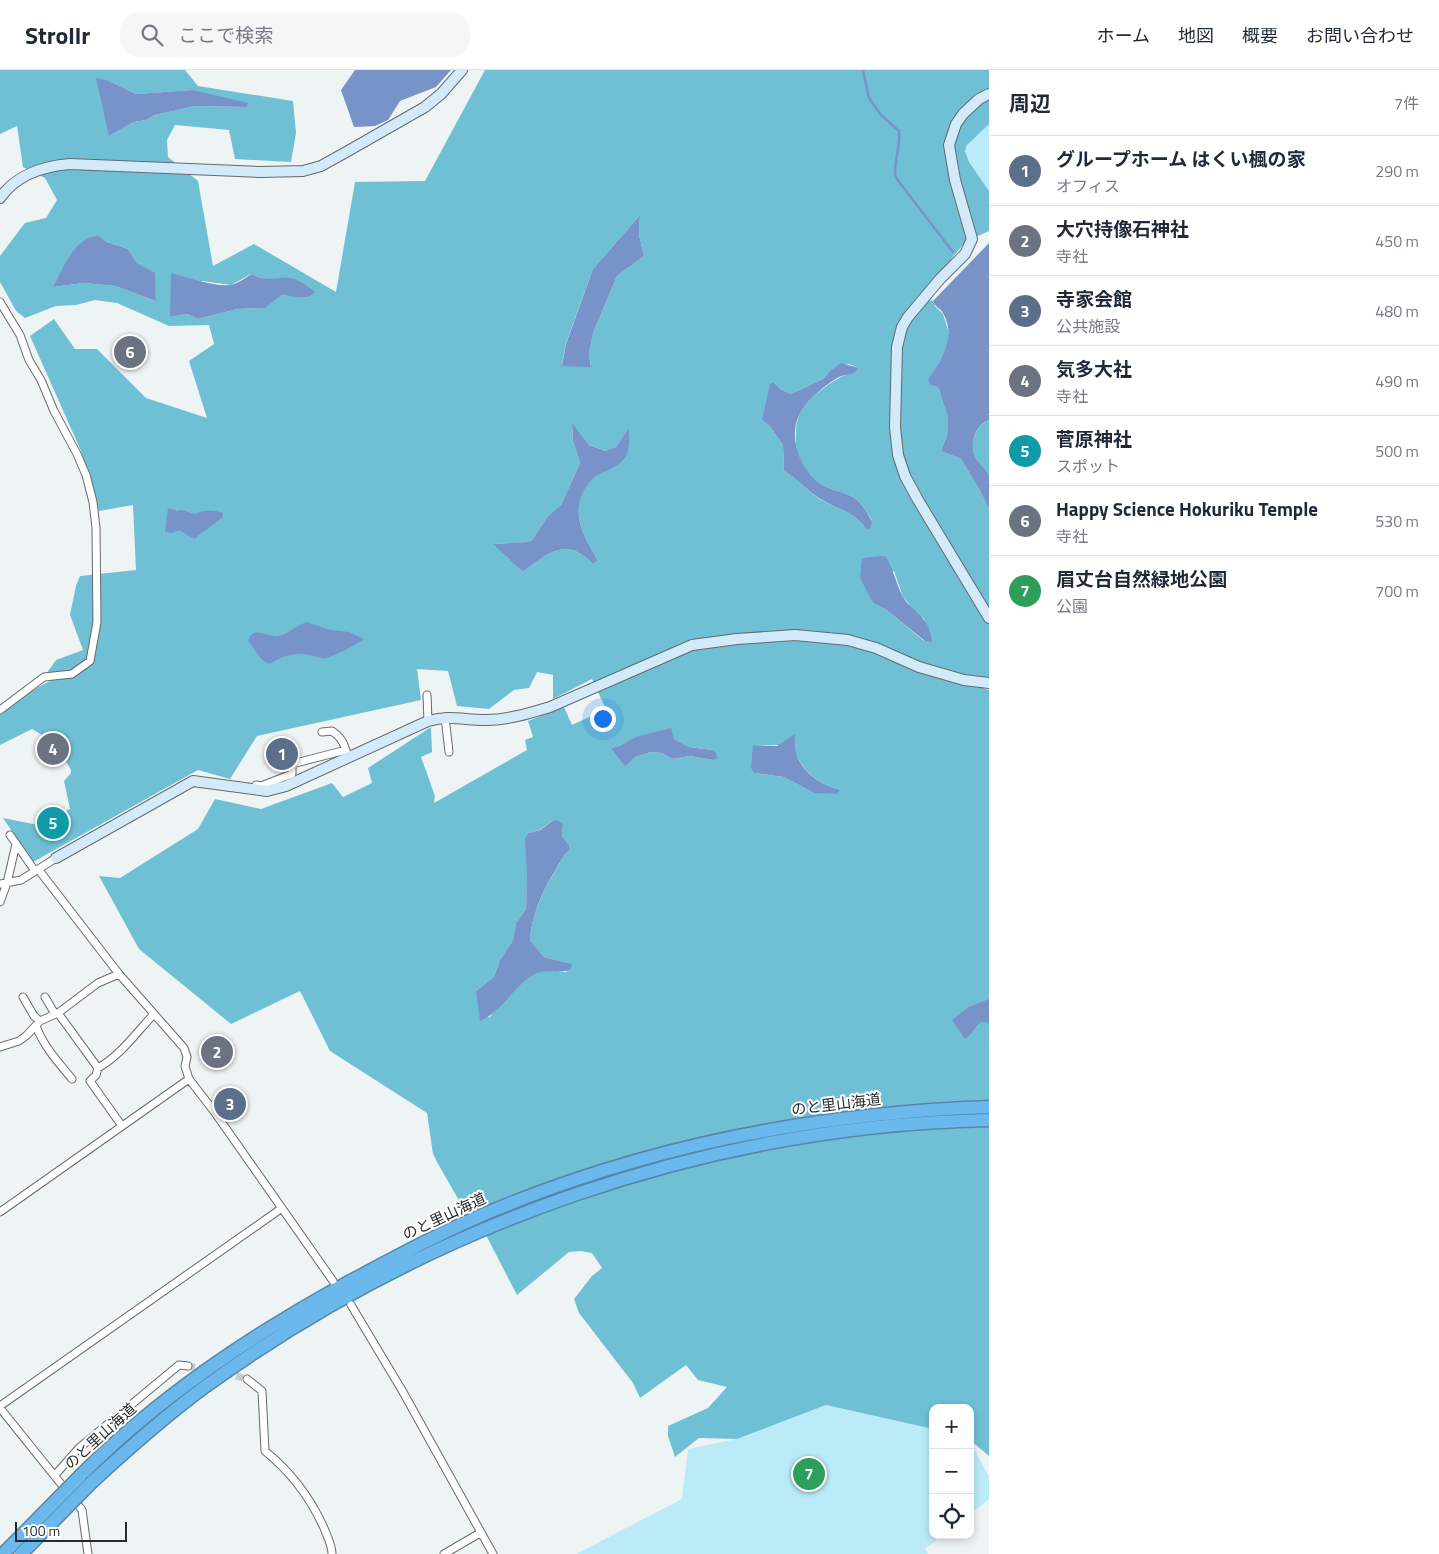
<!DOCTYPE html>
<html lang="ja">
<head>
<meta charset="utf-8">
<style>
	:root { --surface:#fff; --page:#f6f6f7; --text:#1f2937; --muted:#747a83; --line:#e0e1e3; --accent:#847a1f }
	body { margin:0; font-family:"Titillium Web","Noto Sans JP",sans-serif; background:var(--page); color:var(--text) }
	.controls { position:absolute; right:15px; bottom:15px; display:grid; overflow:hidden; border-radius:10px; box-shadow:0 2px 8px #0003 }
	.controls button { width:45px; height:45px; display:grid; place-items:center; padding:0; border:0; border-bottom:1px solid var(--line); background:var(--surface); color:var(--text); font:25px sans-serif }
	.scale { position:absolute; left:15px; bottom:12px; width:112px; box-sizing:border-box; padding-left:5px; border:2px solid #292b2b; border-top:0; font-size:14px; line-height:18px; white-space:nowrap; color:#292b2b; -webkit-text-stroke:4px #fff; paint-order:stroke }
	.you { position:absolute; left:602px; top:648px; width:18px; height:18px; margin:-12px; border:4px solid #fff; border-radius:50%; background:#1a73e8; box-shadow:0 0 0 8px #1a73e833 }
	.badge { display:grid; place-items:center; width:32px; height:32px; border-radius:50%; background:var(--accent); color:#fff; font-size:16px; font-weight:700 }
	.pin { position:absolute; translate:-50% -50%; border:2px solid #fff; box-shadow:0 1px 5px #0006 }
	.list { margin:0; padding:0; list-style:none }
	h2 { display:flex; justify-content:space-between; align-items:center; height:65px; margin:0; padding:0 20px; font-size:21px }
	h2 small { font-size:16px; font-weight:400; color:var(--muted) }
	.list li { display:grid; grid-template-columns:32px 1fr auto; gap:15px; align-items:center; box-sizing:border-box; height:70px; padding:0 20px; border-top:1px solid var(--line) }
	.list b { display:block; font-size:19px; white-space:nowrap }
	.list p { margin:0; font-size:16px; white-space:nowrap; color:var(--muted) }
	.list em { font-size:16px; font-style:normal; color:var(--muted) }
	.icon { flex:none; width:28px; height:28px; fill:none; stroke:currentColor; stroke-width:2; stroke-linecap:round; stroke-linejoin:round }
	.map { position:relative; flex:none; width:989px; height:1484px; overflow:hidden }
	header { display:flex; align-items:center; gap:30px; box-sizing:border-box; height:70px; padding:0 25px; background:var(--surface); border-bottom:1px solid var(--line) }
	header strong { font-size:24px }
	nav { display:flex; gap:28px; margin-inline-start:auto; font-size:18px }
	.search { width:350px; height:45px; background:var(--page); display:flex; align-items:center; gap:12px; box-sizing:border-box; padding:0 18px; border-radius:20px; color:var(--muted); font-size:19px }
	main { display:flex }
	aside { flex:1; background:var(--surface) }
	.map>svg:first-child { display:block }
	.green { fill:#bbebf9 }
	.forest { fill:#70c0d5; fill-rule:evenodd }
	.water { fill:#7893c7 }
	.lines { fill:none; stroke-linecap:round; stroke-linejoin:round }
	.stream { stroke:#7893c7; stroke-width:2.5 }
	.street-tunnel { stroke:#c7cbcc; stroke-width:7; stroke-dasharray:7 3.5; stroke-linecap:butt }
	.street-casing { stroke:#666a6b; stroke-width:9 }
	.secondary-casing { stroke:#666a6b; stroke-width:12 }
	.highway-casing { stroke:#5487a9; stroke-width:15 }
	.street { stroke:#fff; stroke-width:7 }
	.secondary { stroke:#d3eafa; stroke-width:10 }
	.highway { stroke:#6bb8ed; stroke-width:12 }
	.highway-bridge-casing { stroke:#5487a9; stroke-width:15; stroke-linecap:butt }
	.highway-bridge { stroke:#6bb8ed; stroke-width:12 }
	.labels { text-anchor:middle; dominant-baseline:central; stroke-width:4; stroke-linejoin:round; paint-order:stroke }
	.street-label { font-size:15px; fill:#292b2b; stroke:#fff }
</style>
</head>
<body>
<header>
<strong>Strollr</strong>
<div class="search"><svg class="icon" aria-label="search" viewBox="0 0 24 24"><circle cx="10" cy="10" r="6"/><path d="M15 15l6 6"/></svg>ここで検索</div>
<nav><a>ホーム</a><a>地図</a><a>概要</a><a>お問い合わせ</a></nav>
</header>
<main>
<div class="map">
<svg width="989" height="1484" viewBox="0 0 989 1484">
	<rect width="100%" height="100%" fill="#eef3f4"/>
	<path class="green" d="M 989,54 L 989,121 C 982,112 960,87 967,76 C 971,68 982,60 989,54 Z
		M 826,1335 L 933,1359 L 933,1465 L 943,1465 L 925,1479 L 928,1484 L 576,1484 L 682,1429 L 688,1379 L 737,1369 Z
		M 970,1372 L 989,1406 L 989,1429 L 970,1444 Z"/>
	<path class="forest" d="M 0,0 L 185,0 L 198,16 L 293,31 L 296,63 L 291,92 L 235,89 L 229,60 L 175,55 L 167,70 L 168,87 L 198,111 L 213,196 L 254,174 L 336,222 L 355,112 L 425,111 L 485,0 L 989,0 L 989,54 L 967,75 L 965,81 L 969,92 L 989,121 L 989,161 L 965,172 L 920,228 L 933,231 L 935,236 L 943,244 L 948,260 L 949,270 L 946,281 L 938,294 L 936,315 L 939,319 L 944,336 L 948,345 L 948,362 L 941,381 L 961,389 L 979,419 L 989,439 L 989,607 L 983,618 L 989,620 L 989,1386 L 970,1370 L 970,1338 L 933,1338 L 933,1359 L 826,1335 L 737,1369 L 699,1368 L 675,1387 L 668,1366 L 668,1356 L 708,1338 L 727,1317 L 698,1310 L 686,1295 L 640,1328 L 633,1313 L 579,1243 L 574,1229 L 592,1206 L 602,1198 L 592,1183 L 581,1181 L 569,1182 L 517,1225 L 473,1140 L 461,1134 L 437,1092 L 433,1084 L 427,1043 L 330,981 L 300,921 L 231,954 L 139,879 L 99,806 L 120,808 L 198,759 L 215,729 L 261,739 L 332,713 L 343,727 L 372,713 L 368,698 L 431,657 L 432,682 L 421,687 L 435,726 L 434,733 L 527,680 L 525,670 L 533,667 L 528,651 L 564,637 L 572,655 L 606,639 L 592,609 L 553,629 L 553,605 L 537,602 L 529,618 L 514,620 L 489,639 L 457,636 L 448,601 L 417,599 L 421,630 L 257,666 L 230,709 L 198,700 L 33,792 L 3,748 L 38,755 L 70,739 L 64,711 L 71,703 L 71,700 L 49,662 L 42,665 L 32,659 L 0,675 L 0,644 L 31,621 L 54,609 L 44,607 L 56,590 L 83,580 L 70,545 L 76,516 L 80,506 L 136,500 L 133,435 L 99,441 L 81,381 L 30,266 L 54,249 L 75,279 L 97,279 L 146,328 L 207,348 L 189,291 L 214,274 L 209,255 L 169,256 L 117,233 L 95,230 L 76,235 L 56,236 L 25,248 L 16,241 L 0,212 L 0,186 L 25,153 L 46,148 L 57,130 L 45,108 L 23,97 L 17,56 L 0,64 ZM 109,11 L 136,24 L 193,20 L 246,37 L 195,36 L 155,45 L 146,50 L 134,52 L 109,66 ZM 640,145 L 639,165 L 644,186 L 617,206 L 593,263 L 589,284 L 591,296 L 562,295 L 566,273 L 593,199 ZM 98,167 L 107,172 L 128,179 L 137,193 L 154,203 L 156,231 L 115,216 L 84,213 L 53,217 ZM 251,204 C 263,211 278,210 290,208 L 305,227 L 282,225 L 264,238 L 237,239 L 198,249 L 187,244 L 170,247 L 202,211 L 231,215 ZM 848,294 L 859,298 C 852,304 846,304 839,308 C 826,315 810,328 802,340 C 795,350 796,363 796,374 C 796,388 806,404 818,412 C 828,420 842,421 853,427 C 862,432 867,443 872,450 L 867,460 C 853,440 840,441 821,430 C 808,422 797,408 784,401 L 783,375 L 769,355 L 770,314 L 773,312 L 782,320 L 791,324 L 823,309 L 830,301 ZM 572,354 L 589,375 L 607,381 L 616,377 L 629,359 L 624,390 C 614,396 602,401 593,408 C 565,433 583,465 598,491 L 593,494 C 567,466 547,483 523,502 L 494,474 L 527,472 L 532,470 L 548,446 L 561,435 L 580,393 L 573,371 ZM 894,501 L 903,527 L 913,539 L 924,549 L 930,562 L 924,571 L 885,539 L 873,533 L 864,513 ZM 674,669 L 689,677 L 712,680 L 713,690 L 690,686 L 673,689 L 662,683 L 651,682 L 635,687 L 611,678 L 622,675 ZM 753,675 L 794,675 C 798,699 817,713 840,720 L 814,723 L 784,707 L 754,703 ZM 554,750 L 563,755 L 562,766 L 569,775 L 570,780 L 565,784 C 548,813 533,836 530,870 L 544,887 L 571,894 L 566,902 C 557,902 547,900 538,902 C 522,905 500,935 489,948 L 476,921 L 494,907 L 500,890 L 513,870 L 516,853 L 526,839 L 529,763 L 539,760 Z
		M 989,350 L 989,408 C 985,400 976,392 974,384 C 970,372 977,354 989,350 Z"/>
	<path class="water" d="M 355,0 L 451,0 L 436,17 L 400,31 L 388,50 L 375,56 L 354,57 L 341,20 Z
		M 96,8 L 109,11 L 136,24 L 193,20 L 248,33 L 247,37 L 195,36 L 155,45 L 146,50 L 134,52 L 109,66 Z
		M 640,145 L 639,165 L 644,186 L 617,206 L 593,263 L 589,284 L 591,297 L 562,296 L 566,274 L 593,199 Z
		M 98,166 L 107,172 L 128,179 L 137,193 L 155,203 L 156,231 L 115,216 L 84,213 L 53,217 C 63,199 74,167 98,166 Z
		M 989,173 L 989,350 C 977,354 970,371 974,384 C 976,392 986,398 989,407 C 989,416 989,430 989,439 L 979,419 L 961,389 L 941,381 L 948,362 L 948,346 L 944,336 L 939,319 L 936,316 L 931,315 L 928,310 C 941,290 957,268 943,243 C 940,238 935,237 933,231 Z
		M 171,203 C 185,207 216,217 230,215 C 237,214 245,208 252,204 C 264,212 277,207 291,208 C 300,210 307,216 315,222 C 307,231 293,226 282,225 L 265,238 L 237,239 L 198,249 L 187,244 L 170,247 Z
		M 841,293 L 859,298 C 854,305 846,304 839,307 C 826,314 810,328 802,340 C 787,362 798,397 818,412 C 828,420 842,421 853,427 C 862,432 867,443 872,451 L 870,458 L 867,460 C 853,440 840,441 822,430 C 808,422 797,408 784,401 L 783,375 L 769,355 L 762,350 L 770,314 L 773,312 L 782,320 L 791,324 L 823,309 L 830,301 Z
		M 572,353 L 589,375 L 606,381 L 616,377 L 629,358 C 629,368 630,380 625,388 C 619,397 603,401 595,407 C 590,411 586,416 583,422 C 571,447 586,469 598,491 L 593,494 C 567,466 547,483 523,502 L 493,474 L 527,472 L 532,470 L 548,446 L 561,435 L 580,393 L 573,371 Z
		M 168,438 L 177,441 C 184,438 187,443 194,444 C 204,440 212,439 223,443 L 223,447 L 194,469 L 179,460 L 173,463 L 165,462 Z
		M 883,486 L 886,487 C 894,500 896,514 903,527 C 908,536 918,541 924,550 C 929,556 931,564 932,572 L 925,571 L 885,539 L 873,533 L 860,508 L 862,488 Z
		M 307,552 L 330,560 L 349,562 L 364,569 C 353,576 339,584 326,588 C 321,589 315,586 310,585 C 295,582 283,585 270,594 L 262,590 L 248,571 C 254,554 267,568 278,566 C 289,564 296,555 307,552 Z
		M 671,658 L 674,669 L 689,677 L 712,680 L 716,683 L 718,688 L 713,690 L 690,686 L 673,689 L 662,683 L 651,682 L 635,687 L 625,696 L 611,678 L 622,675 L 636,667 Z
		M 795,664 C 791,694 813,712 840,720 L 837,724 L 814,723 L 784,707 L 754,703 L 751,698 L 753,675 L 777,676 Z
		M 554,750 L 559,751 L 563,755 L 562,766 L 569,775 L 570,780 L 565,784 C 548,812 533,836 530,870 L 544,887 L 572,894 L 571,899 C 559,905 544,898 533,905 C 513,917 501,943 480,951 L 476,921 L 494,907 L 500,890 L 513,870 L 516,853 L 526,839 L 527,804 L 525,768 L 529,763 L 540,760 Z
		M 989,929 L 989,953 L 981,952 C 974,957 973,964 965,969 L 952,950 L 969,937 Z"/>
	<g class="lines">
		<path class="stream" d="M 863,0 L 869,28 L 881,45 L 899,61 C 901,78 892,96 896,108 L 953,182"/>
		<path class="street-tunnel" d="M 188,1296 L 208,1300
			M 226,1303 L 247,1309"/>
		<g class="street-casing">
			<path id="street" d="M 0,232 L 20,265 L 29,290 L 41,310 L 54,341 L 77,384 L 86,405 L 93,432 L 96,458 L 97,552 L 90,591 L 72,604 L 44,607 L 0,640
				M 427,625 L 428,651
				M 445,647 L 449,682
				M 322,662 L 332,661 C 341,667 344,673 347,684
				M 256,715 L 261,716 L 292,704 L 292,694 L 346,680
				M 10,765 L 35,801
				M 38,799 L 119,904 L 184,978 L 187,987 L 185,996 L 189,1009 L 213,1040 L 333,1211
				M 0,814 L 21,810 L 56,788
				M 0,832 L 7,813 L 16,774
				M 23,927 L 34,946 L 40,951
				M 45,927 L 55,944
				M 58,943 L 98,998 L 96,1005 L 90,1011 L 122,1056
				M 36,956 C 44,977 58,992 72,1009
				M 0,977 L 19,971 L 27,965 L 40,951 L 58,943 L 98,913 L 119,904
				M 98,998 C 121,985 136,963 154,944
				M 0,1142 L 189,1009
				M 351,1235 L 403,1322 L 493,1484
				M 247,1309 L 262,1321 L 265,1381 C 291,1402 310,1427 324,1458 C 327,1466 332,1475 332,1484
				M 0,1336 L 282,1138
				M 0,1338 L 82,1440 L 88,1484
				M 55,1405 L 79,1378 L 179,1295 L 188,1296
				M 444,1484 L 480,1463"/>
		</g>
		<g class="secondary-casing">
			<path id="secondary" d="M 989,24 L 979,29 L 963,44 L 956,54 L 949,75 L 955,110 L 972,169 L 965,184 L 940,209 L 908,247 L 902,257 L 897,277 L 895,357 L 898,385 L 905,406 L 918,430 L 989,548
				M 0,128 C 16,105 44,96 70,94 L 260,102 L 303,101 L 321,96 L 348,81 L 425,37 L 441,24 L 462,0
				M 56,788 L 193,711 L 267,721 L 286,716 L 428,651 C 451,645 463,650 486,650 C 508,650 530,643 550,637 L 692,575 L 737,569 L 795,565 L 848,570 L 876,578 L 919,597 L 964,610 L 989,613"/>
		</g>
		<g class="highway-casing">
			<path id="highway" d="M 81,1405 C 159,1327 249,1267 345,1214 C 394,1188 443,1161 494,1140 C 651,1075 819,1043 989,1037
				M 92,1412 C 129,1378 166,1345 206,1316 C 433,1152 709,1056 989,1050"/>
		</g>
		<use href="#street" class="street"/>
		<use href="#secondary" class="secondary"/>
		<use href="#highway" class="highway"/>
		<g class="highway-bridge-casing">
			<path id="highway-bridge" d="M 3,1484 L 81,1405
				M 21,1484 L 92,1412"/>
		</g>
		<use href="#highway-bridge" class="highway-bridge"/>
	</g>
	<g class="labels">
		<g class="street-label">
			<text transform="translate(836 1034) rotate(-7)">のと里山海道</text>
			<text transform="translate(444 1146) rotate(-25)">のと里山海道</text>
			<text transform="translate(100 1366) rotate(-42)">のと里山海道</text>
		</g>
	</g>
</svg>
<div class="controls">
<button>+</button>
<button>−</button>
<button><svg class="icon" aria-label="locate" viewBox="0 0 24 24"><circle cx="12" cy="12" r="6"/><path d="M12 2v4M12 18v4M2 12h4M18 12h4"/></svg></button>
</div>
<div class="scale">100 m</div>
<div class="you"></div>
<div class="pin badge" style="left:282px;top:684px;background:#5c6f8a">1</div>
<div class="pin badge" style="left:217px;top:982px;background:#6b7280">2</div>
<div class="pin badge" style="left:230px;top:1034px;background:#5c6f8a">3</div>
<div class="pin badge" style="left:53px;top:679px;background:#6b7280">4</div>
<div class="pin badge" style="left:53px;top:753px;background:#0f9aa8">5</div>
<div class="pin badge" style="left:130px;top:282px;background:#6b7280">6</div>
<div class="pin badge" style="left:809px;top:1404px;background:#2e9e5b">7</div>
</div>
<aside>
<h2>周辺<small>7件</small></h2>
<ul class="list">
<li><span class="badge" style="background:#5c6f8a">1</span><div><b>グループホーム はくい楓の家</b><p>オフィス</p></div><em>290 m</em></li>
<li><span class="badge" style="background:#6b7280">2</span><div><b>大穴持像石神社</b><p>寺社</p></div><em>450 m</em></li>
<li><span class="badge" style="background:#5c6f8a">3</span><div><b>寺家会館</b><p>公共施設</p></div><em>480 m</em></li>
<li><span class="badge" style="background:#6b7280">4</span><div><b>気多大社</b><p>寺社</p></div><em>490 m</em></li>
<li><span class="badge" style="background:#0f9aa8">5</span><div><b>菅原神社</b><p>スポット</p></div><em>500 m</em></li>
<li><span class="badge" style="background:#6b7280">6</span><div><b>Happy Science Hokuriku Temple</b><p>寺社</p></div><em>530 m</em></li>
<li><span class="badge" style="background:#2e9e5b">7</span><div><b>眉丈台自然緑地公園</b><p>公園</p></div><em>700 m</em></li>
</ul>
</aside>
</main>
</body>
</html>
